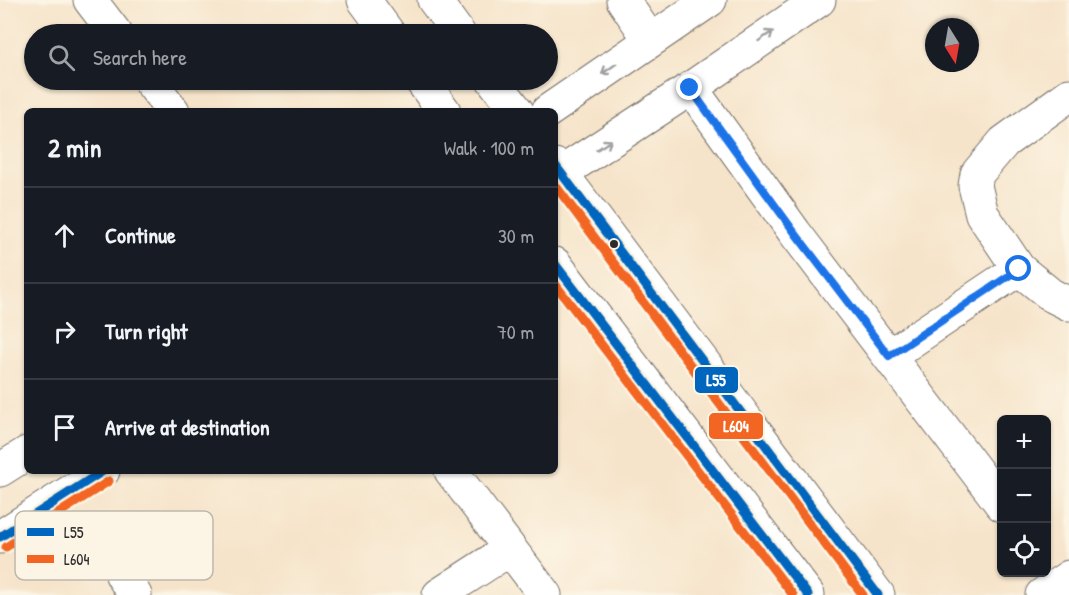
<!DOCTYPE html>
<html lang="en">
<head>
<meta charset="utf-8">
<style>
	:root { --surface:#171b24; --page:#20242c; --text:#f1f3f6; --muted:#9ea1a6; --line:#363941 }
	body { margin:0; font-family:"Patrick Hand",sans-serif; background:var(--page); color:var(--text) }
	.controls { position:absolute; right:18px; bottom:18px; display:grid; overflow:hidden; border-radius:9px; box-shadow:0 2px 4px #0004 }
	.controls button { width:54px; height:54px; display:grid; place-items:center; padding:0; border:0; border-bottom:2px solid var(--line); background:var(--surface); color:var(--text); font:30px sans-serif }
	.compass { position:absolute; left:925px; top:18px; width:54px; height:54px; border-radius:50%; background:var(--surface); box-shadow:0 2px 4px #0004; rotate:169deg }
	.stop { position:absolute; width:18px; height:18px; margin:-14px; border:4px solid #1a73e8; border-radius:50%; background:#fff }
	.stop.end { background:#1a73e8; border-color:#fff; box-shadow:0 2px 6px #0008 }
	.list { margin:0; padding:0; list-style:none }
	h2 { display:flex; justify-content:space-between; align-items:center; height:78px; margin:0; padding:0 24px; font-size:26px }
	h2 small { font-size:20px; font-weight:400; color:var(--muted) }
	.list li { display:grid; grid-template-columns:39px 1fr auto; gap:18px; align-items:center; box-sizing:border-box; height:96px; padding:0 24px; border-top:2px solid var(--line) }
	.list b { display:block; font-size:22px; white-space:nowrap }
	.list em { font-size:20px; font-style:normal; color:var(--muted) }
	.icon { flex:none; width:33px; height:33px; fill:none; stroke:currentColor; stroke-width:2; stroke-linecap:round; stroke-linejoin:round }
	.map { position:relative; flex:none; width:1069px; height:595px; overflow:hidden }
	.search { position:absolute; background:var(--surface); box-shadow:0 2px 4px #0004; left:24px; top:24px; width:534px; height:66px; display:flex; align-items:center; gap:15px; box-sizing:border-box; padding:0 21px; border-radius:33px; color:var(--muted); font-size:22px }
	.panel { position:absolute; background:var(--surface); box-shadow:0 2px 4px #0004; left:24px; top:108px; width:534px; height:366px; border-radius:9px }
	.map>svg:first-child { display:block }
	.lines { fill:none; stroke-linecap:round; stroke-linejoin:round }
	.minor-casing { stroke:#726c63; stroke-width:35 }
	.minor { stroke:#fff; stroke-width:33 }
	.bus-1-casing { stroke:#fcf5e5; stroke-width:14 }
	.bus-2-casing { stroke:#fcf5e5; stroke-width:14 }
	.bus-1 { stroke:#0065bd; stroke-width:9 }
	.bus-2 { stroke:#f26522; stroke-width:9 }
	.oneway { stroke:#a0a0a0 }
	.route { stroke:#1a73e8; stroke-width:8 }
	.bus-dot { fill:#2b2b2b; stroke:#fcf5e5; stroke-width:2 }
	.key { fill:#fcf5e5; stroke:#bdb8ad; stroke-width:1.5 }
	.key-label { font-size:16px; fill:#2b2b2b }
	.line-badge { stroke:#fcf5e5; stroke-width:2 }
	.badge-label { font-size:16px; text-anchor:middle; font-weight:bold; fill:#fff }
</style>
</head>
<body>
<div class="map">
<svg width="1069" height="595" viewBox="0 0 1069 595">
	<rect width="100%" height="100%" fill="#fcf5e5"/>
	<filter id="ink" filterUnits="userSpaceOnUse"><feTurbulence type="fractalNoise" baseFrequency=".0167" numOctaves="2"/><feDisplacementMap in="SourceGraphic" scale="12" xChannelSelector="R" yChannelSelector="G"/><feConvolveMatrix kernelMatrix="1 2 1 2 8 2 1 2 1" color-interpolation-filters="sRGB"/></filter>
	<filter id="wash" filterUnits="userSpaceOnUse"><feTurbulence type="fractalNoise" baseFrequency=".008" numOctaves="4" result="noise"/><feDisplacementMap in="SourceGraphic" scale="24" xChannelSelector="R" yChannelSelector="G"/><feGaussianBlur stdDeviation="1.35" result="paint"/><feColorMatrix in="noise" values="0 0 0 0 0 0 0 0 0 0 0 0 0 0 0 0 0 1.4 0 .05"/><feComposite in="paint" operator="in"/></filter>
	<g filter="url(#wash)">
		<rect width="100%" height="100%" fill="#f6e4ca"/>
	</g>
	<g filter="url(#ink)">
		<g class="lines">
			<g class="minor-casing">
				<path id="minor" d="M 90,0 L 116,34
					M 364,0 L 389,34
					M 434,0 L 459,34
					M 623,0 L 650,40
					M 149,80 L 173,111
					M 421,80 L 444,111
					M 493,80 L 517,111
					M 691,88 L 795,233 L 1002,505
					M 1069,95 L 1004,142 L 977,174 L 975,186 L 982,214 L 1019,269 L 1051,295 L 1069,304
					M 548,111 L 710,0
					M 555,165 L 878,595
					M 555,177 L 691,88 L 819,0
					M 555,264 L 808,595
					M 889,356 L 1019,269
					M 0,470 L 27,453
					M 451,471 L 545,595
					M 0,537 L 103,471
					M 122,575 L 135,595
					M 439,595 L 510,549
					M 1042,595 L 1069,577"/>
			</g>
			<use href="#minor" class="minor"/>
			<g class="bus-1-casing">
				<path id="bus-1" d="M 555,165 L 878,595
					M 555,264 L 808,595
					M 0,537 L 103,471"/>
			</g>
			<g class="bus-2-casing">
				<path id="bus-2" d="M 555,185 L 863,595
					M 555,284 L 793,595
					M 6,547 L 109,481"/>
			</g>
			<use href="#bus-1" class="bus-1"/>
			<use href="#bus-2" class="bus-2"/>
		</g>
		<defs><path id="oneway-shaft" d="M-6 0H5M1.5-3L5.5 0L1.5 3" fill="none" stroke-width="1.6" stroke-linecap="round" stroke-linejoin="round" transform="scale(1.5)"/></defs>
		<g class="oneway">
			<use href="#oneway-shaft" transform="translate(766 36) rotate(-34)"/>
			<use href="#oneway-shaft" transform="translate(609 69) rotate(145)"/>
			<use href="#oneway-shaft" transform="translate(604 145) rotate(-33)"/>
		</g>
	</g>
	<g class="lines" filter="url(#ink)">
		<path class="route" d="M 690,88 L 795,233 L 889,356 L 1019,269"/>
	</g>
	<circle class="bus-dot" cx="614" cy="244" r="5"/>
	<rect x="15" y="511" width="198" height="69" rx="9" class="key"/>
	<rect x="27" y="528" width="27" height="8" fill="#0065bd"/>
	<rect x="27" y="555" width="27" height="8" fill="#f26522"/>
	<g class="key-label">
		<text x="64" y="538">L55</text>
		<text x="64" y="565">L604</text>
	</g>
	<g class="line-badge">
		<rect x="694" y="366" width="45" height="28" rx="6" fill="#0065bd"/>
		<rect x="708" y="412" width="56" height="28" rx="6" fill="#f26522"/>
	</g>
	<g class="badge-label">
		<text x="716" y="386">L55</text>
		<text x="736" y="432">L604</text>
	</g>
</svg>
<div class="controls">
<button>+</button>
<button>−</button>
<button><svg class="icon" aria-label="locate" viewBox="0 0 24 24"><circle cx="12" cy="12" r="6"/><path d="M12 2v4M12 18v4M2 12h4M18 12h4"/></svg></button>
</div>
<svg class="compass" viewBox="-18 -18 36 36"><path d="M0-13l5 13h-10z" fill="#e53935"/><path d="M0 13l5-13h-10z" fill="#9ea1a6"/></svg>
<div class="stop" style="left:1019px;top:269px"></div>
<div class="stop end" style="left:690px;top:88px"></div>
<div class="search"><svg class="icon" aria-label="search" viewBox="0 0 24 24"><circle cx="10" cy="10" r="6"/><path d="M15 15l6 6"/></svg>Search here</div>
<section class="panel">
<h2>2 min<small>Walk · 100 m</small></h2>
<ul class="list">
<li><svg class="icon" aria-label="ahead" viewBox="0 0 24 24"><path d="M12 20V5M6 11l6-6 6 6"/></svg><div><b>Continue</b></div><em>30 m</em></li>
<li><svg class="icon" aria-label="right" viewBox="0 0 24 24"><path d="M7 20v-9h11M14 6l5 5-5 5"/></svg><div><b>Turn right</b></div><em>70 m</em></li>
<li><svg class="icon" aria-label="arrive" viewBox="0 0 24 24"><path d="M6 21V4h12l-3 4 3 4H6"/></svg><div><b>Arrive at destination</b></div></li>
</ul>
</section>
</div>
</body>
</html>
